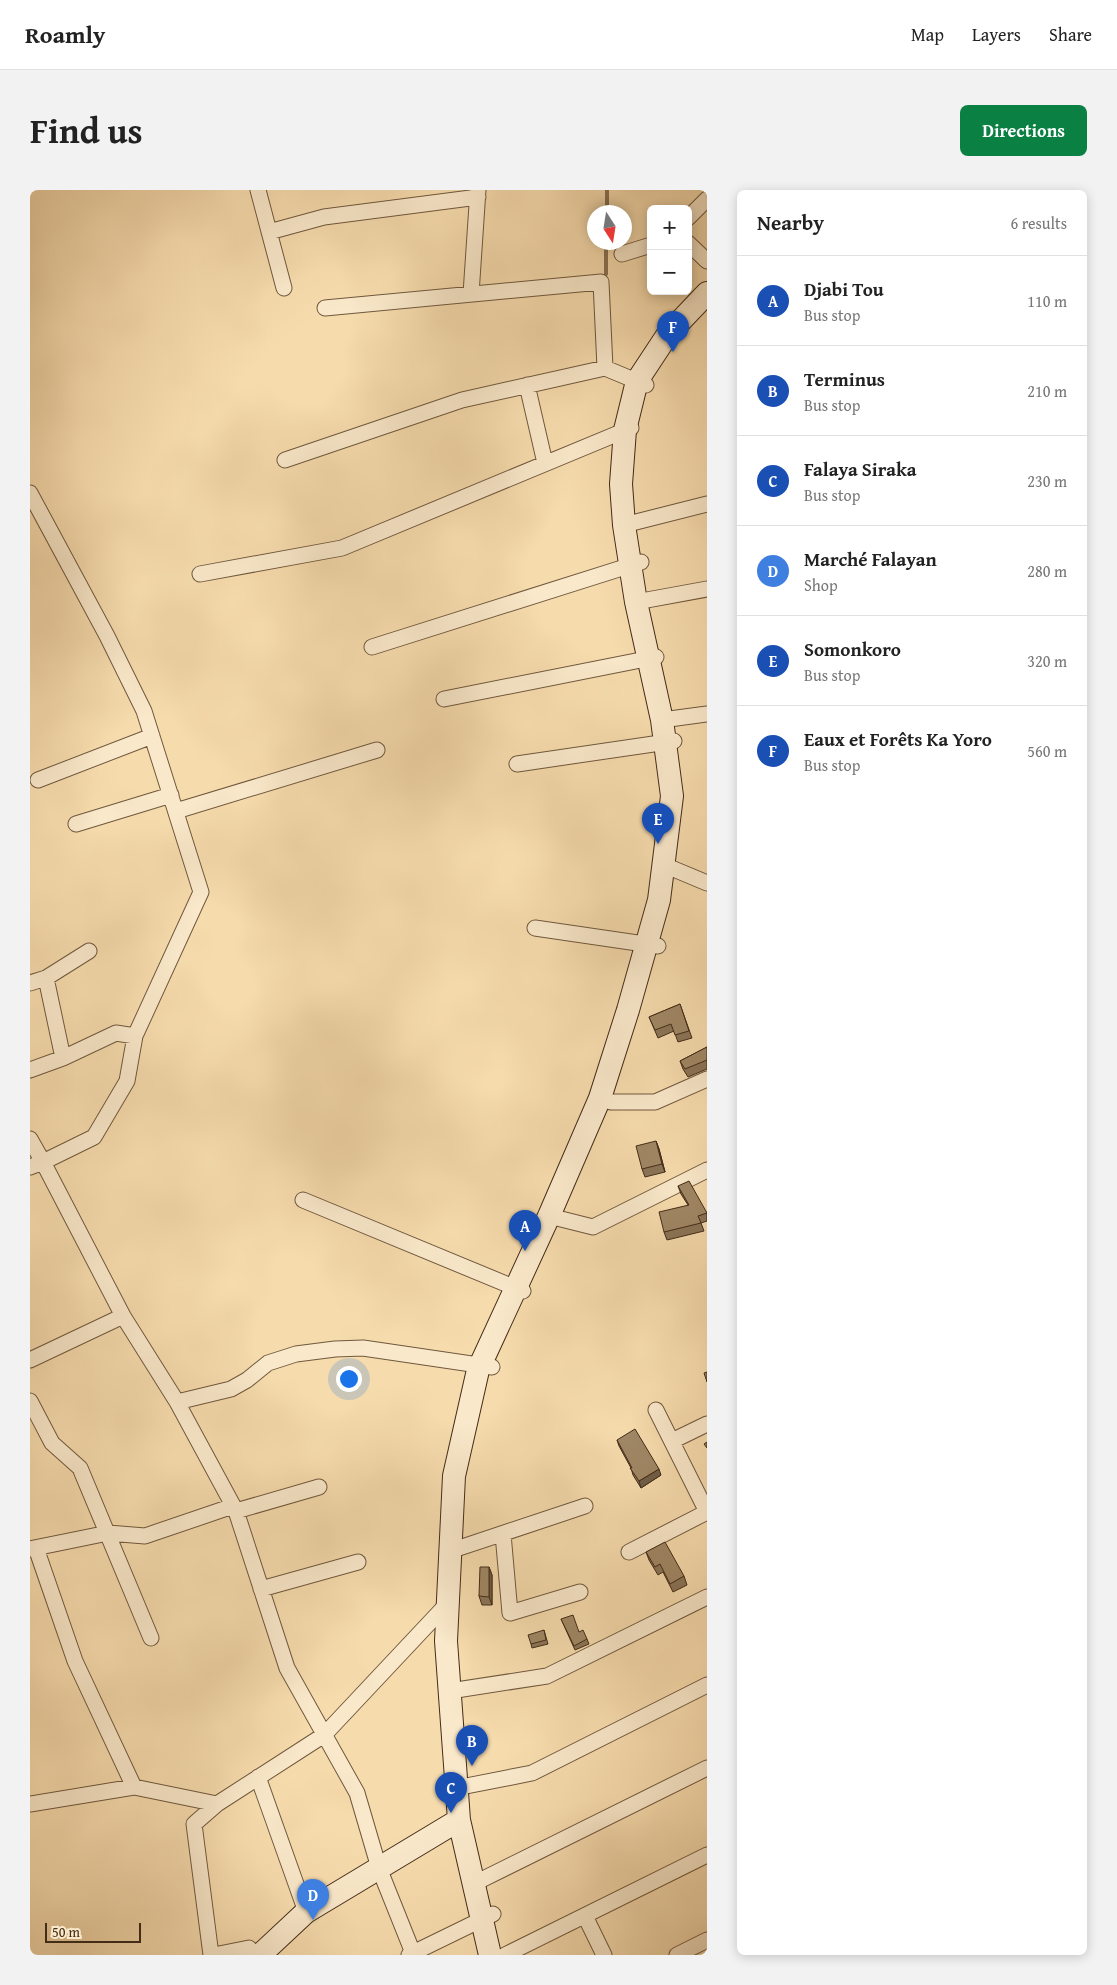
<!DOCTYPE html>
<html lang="en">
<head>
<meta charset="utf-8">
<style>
	:root { --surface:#fff; --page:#f2f2f2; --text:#222; --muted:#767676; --line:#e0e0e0; --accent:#0b8043 }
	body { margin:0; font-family:"Gentium Book Plus",serif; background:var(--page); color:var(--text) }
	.controls { position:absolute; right:15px; top:15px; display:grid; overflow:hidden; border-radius:8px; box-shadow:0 2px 12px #0003 }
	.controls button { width:45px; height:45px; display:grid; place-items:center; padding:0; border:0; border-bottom:1px solid var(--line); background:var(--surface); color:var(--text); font:25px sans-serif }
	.compass { position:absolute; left:557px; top:15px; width:45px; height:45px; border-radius:50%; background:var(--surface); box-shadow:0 2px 12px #0003; rotate:168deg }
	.scale { position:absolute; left:15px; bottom:12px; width:96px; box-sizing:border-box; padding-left:5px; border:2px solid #432c18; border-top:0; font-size:14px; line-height:18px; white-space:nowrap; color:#432c18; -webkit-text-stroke:4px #f9e8ca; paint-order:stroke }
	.you { position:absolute; left:318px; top:1188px; width:18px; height:18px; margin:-12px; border:4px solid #fff; border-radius:50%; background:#1a73e8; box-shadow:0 0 0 8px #1a73e833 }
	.badge { display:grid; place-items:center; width:32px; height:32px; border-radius:50%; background:var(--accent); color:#fff; font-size:16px; font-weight:700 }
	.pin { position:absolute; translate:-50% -41px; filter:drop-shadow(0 1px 2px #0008) }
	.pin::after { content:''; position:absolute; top:26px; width:18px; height:15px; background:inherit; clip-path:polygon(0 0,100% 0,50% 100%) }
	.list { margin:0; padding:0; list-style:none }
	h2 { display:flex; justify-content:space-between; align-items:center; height:65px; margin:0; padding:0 20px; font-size:21px }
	h2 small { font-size:16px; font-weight:400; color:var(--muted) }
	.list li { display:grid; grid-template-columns:32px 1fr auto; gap:15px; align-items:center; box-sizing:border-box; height:90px; padding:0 20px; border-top:1px solid var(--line) }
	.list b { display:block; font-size:19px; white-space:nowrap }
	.list p { margin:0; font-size:16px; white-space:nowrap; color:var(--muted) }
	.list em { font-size:16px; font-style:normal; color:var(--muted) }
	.map { position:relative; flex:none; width:677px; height:1765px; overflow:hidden; border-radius:8px }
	header { display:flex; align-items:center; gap:30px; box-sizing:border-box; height:70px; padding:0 25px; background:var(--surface); border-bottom:1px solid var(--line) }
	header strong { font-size:24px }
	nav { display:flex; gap:28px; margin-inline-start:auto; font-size:18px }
	.intro { display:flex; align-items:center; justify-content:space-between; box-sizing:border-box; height:120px; padding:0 30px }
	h1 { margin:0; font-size:35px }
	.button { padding:12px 22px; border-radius:8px; background:var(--accent); color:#fff; font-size:18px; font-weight:700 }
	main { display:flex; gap:30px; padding:0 30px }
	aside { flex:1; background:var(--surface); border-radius:8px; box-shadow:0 2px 12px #0003 }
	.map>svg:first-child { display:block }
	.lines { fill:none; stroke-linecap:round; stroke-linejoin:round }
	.stream { stroke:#8a7253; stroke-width:4 }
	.street-casing { stroke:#70583d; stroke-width:17 }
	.secondary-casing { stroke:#432c18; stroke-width:24 }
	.street { stroke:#f9e8ca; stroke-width:15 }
	.secondary { stroke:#f9e8ca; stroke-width:22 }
	.wall { fill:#8a7457; stroke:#432c18 }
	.shaded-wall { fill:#705e47; stroke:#432c18 }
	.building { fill:#a08765; stroke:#432c18 }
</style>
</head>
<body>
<header>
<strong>Roamly</strong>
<nav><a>Map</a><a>Layers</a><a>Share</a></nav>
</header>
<div class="intro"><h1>Find us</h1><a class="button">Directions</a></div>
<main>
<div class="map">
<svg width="677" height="1765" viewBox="0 0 677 1765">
	<rect width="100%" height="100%" fill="#f6dbad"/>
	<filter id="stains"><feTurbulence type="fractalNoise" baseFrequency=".004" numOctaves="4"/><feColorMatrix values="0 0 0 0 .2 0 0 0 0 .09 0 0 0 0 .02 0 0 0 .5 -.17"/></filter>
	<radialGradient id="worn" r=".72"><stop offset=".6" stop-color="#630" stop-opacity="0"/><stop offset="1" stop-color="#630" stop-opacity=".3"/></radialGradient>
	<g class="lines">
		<path class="stream" d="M 577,22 L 577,0
			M 576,84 L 576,52"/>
		<g class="street-casing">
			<path id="street" d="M 228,0 L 254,98
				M 658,28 L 677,9
				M 239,42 L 294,27 L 448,7
				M 658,53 L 677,71
				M 592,64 L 621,55
				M 441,104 L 448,0
				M 295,118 L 571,92 L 575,178
				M 497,195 L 515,273
				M 255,270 L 432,210 L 575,178 L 616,195
				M 0,303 L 77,446 L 114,521 L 171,702 L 105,846 L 97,891 L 64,947 L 13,972 L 93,1126 L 147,1212 L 206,1321 L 257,1478 L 327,1603 L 349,1678 L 383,1763
				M 594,335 L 677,314
				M 170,384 L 312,358 L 601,238
				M 606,412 L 677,399
				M 342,457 L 611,372
				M 414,509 L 626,467
				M 632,530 L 677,524
				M 487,574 L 644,551
				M 8,590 L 122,546
				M 146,621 L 347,560
				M 46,634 L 141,605
				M 634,675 L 677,693
				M 505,738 L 628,756
				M 16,788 L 33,868
				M 0,793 L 16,788 L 59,761
				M 0,880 L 33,868 L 86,843 L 105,846
				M 570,908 L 581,912 L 625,912 L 677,889
				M 0,949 L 13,972 L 0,977
				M 273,1010 L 493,1101
				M 519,1026 L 563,1037 L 677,980
				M 0,1170 L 93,1126
				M 0,1211 L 22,1253 L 50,1278 L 121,1448
				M 147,1212 L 201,1199 L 217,1190 L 238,1173 L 266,1164 L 305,1159 L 333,1158 L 462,1177
				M 626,1220 L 677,1322
				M 642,1251 L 677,1234
				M 206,1321 L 289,1297
				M 473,1344 L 480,1423 L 550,1402
				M 6,1358 L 45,1471 L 104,1597
				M 0,1359 L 78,1343 L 115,1346 L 203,1316
				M 420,1361 L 555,1316
				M 599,1362 L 677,1322
				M 231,1399 L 328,1372
				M 420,1501 L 517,1486 L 677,1407
				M 228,1587 L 276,1722
				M 426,1598 L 502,1583 L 677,1495
				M 0,1614 L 104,1597 L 187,1614
				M 443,1694 L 677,1578
				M 555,1726 L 574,1765
				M 181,1765 L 164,1634 L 187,1614 L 294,1545 L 418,1413
				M 184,1765 L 219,1758 L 226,1765
				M 379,1765 L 463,1724
				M 475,1765 L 677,1665
				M 647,1765 L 677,1750"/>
		</g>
		<g class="secondary-casing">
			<path id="secondary" d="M 230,1765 L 276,1722 L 429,1630
				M 460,1765 L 429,1630 L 416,1451 L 424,1286 L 448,1180 L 519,1026 L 570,908 L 598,820 L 629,710 L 642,606 L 632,530 L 606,412 L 594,335 L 591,294 L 595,240 L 607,191 L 638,144 L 677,103"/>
		</g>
		<use href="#street" class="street"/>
		<use href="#secondary" class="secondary"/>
	</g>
	<path class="wall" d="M 650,814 L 662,848 L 648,852 L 644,841 L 628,848 L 619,827 Z
		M 677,857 L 677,879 L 658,887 L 653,879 L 650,871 Z
		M 626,951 L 629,959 L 635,982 L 615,987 L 612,979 Z
		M 648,996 L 677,1023 L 677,1031 L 671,1033 L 674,1041 L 637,1050 L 634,1042 L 658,1015 L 651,1004 Z
		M 587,1250 L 631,1285 L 611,1298 L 603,1285 L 601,1278 L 589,1256 Z
		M 616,1362 L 654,1386 L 657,1395 L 643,1402 L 633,1382 L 628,1385 L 619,1370 Z
		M 459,1377 L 462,1385 L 462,1415 L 452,1415 L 449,1406 Z
		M 531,1429 L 549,1442 L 557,1449 L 559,1454 L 545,1460 Z
		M 514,1440 L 518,1454 L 502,1458 L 501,1454 Z"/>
	<path class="shaded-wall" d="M 626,951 L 629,959 L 635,982 L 632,974 Z
		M 629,1279 L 631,1285 L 611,1298 L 609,1291 Z
		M 459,1377 L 462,1385 L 462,1415 L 459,1407 Z"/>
	<path class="building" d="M 650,814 L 659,841 L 645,845 L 641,834 L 625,840 L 619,827 Z
		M 677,857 L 677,870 L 655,879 L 650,871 Z
		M 626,951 L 632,974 L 612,979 L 606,956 Z
		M 659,991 L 677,1023 L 668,1026 L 671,1033 L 634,1042 L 629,1022 L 659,1015 L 648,996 Z
		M 677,1182 L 677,1192 L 674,1183 Z
		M 605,1239 L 629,1279 L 609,1291 L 600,1278 L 602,1278 L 587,1250 Z
		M 677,1252 L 677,1258 L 674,1254 Z
		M 635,1352 L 654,1386 L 640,1394 L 630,1374 L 625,1377 L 616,1362 Z
		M 450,1377 L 459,1377 L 459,1407 L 449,1406 Z
		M 543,1425 L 549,1442 L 553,1440 L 557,1449 L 544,1456 L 531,1429 Z
		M 514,1440 L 516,1450 L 501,1454 L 498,1445 Z"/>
	<rect width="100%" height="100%" filter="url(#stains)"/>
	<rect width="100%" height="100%" fill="url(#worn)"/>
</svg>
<div class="controls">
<button>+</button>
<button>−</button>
</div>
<svg class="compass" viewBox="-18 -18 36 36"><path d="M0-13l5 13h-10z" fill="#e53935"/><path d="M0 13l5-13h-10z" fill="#767676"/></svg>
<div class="scale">50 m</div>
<div class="you"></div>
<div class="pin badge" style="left:495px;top:1061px;background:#1a4fb4">A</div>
<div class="pin badge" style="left:442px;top:1576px;background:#1a4fb4">B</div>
<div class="pin badge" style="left:421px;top:1623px;background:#1a4fb4">C</div>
<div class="pin badge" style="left:283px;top:1730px;background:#3f7fe0">D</div>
<div class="pin badge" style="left:628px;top:654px;background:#1a4fb4">E</div>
<div class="pin badge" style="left:643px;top:162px;background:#1a4fb4">F</div>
</div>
<aside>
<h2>Nearby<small>6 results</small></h2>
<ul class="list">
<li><span class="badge" style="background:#1a4fb4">A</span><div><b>Djabi Tou</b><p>Bus stop</p></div><em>110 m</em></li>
<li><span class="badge" style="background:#1a4fb4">B</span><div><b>Terminus</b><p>Bus stop</p></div><em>210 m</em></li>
<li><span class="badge" style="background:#1a4fb4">C</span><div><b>Falaya Siraka</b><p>Bus stop</p></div><em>230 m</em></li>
<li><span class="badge" style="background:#3f7fe0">D</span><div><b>Marché Falayan</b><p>Shop</p></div><em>280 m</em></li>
<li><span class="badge" style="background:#1a4fb4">E</span><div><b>Somonkoro</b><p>Bus stop</p></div><em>320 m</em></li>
<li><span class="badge" style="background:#1a4fb4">F</span><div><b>Eaux et Forêts Ka Yoro</b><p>Bus stop</p></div><em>560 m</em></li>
</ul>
</aside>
</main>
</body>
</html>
